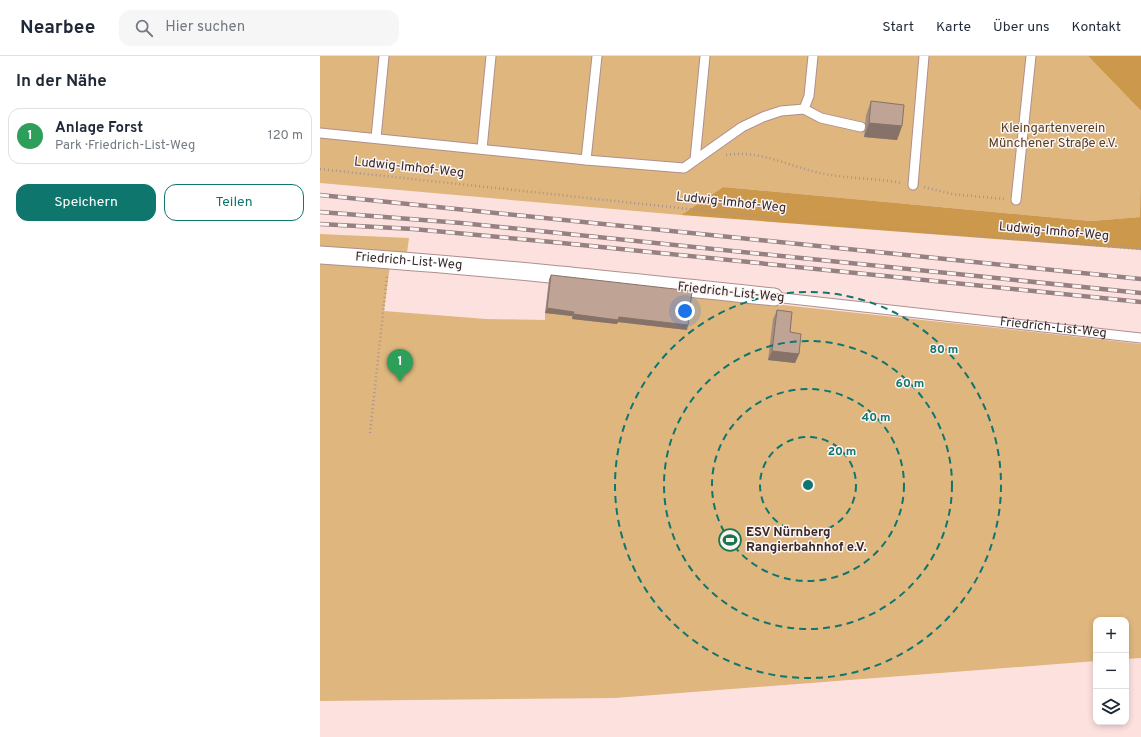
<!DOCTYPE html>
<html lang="de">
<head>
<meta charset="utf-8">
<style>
	:root { --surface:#fff; --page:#f6f6f7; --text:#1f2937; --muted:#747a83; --line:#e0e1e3; --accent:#0f766e }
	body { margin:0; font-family:Overpass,sans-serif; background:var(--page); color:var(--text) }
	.controls { position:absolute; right:12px; bottom:12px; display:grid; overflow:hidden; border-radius:8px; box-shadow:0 2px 6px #0003 }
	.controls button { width:36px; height:36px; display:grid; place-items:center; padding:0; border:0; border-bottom:1px solid var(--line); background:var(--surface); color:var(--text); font:20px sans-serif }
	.you { position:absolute; left:365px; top:255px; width:14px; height:14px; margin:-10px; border:3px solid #fff; border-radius:50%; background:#1a73e8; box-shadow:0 0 0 6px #1a73e833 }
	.badge { display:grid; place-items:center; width:26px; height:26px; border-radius:50%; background:var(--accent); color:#fff; font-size:13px; font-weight:700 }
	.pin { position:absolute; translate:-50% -33px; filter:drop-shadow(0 1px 2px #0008) }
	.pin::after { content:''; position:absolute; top:21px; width:14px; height:12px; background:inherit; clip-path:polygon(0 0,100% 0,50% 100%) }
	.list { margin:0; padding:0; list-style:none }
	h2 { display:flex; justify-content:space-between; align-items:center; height:52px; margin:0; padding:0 16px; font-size:17px }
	h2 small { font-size:13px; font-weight:400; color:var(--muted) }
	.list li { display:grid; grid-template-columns:26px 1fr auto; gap:12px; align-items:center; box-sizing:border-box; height:56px; margin:0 8px 8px; padding:0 8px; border:1px solid var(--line); border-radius:12px }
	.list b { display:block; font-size:15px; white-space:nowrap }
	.list p { margin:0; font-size:13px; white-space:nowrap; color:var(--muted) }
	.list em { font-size:13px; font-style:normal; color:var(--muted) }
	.actions { display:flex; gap:8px; padding:12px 16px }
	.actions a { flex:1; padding:9px 0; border:1px solid var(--accent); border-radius:12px; text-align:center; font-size:14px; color:var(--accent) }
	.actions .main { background:var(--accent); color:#fff }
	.icon { flex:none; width:22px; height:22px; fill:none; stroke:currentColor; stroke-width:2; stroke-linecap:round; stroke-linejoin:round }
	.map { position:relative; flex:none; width:821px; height:681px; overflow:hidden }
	header { display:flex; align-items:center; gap:24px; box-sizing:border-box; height:56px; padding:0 20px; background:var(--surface); border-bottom:1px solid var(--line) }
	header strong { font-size:19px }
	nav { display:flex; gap:22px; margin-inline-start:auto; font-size:14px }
	.search { width:280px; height:36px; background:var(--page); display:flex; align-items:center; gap:10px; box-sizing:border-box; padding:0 14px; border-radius:12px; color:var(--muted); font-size:15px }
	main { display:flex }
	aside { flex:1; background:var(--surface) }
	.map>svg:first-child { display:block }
	.green { fill:#deb67e }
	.forest { fill:#cc994c }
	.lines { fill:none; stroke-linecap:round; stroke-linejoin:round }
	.service-casing { stroke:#af8f8e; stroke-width:11 }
	.minor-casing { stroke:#af8f8e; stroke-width:19 }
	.path { stroke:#a99392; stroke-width:2.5; stroke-dasharray:1 3; stroke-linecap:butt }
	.service { stroke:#fff; stroke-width:9 }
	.minor { stroke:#fff; stroke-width:17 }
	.rail-casing { stroke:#968180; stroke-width:4.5 }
	.rail { stroke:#fbf4f3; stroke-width:3; stroke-dasharray:9; stroke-linecap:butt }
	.wall { fill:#a48c7f }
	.shaded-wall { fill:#867268 }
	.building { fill:#bfa394; stroke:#867268 }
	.ring { fill:none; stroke:#0f766e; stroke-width:2; stroke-dasharray:7 5 }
	.labels { text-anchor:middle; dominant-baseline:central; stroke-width:3; stroke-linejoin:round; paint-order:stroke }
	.park-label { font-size:13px; fill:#56401f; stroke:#fbf4f3 }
	.street-label { font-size:13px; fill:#372929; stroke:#fbf4f3 }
	.poi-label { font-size:13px; font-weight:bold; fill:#372929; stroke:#fbf4f3; text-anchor:start }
	.centre { fill:#0f766e; stroke:#fbf4f3; stroke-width:2 }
	.ring-label { font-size:12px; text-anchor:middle; font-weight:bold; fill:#0f766e; stroke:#fbf4f3; stroke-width:3; stroke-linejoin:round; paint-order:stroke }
</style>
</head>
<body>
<header>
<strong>Nearbee</strong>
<div class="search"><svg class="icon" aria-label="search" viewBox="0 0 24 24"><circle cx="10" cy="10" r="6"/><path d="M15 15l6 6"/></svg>Hier suchen</div>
<nav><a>Start</a><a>Karte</a><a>Über uns</a><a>Kontakt</a></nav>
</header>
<main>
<aside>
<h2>In der Nähe<small></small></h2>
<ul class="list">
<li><span class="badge" style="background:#2e9e5b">1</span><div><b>Anlage Forst</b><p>Park · Friedrich-List-Weg</p></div><em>120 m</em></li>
</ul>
<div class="actions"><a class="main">Speichern</a><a>Teilen</a></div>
</aside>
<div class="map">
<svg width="821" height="681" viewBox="0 0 821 681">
	<rect width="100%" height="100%" fill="#fde1df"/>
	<path class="green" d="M 0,0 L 768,0 L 821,55 L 821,161 L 771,165 L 403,131 L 361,159 L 0,127 Z
		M 0,178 L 89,182 L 87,197 L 32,192 L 0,192 Z
		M 0,205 L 70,209 L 64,255 L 166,263 L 225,264 L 225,257 L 370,239 L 677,272 L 821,288 L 821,602 L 806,603 L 806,564 L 776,564 L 776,605 L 295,642 L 0,645 Z"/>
	<path class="forest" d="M 768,0 L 821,0 L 821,55 Z
		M 821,130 L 821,194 L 361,159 L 403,131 L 771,165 L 820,161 Z"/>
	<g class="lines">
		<g class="service-casing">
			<g id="service">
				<path d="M 484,53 L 489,40 L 493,0"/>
				<path d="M 0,77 L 266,104 L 364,112 L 422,71 L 443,61 L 461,55 L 484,53 L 501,62 L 541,71"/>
				<path d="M 56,82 L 64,0"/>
				<path d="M 162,93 L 171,0"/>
				<path d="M 266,104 L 277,0"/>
				<path d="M 375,104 L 385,0"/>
				<path d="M 593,129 L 604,0"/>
				<path d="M 696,144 L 711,0"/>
				<path id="s1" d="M 454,241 L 821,282"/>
			</g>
		</g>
		<g class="minor-casing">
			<g id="minor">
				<path id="s2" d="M 0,199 C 152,209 303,225 454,241"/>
			</g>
		</g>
		<path class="path" d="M 406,99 C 440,93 472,112 505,118 C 530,123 556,122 581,127
			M 0,113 L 480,165 L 821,193
			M 604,131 L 632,138 L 684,143
			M 50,377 L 67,220"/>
		<use href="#service" class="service"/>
		<use href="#minor" class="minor"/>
		<g class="rail-casing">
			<path id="rail" d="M 0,139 L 821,223
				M 0,156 L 141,167 L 821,237
				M 0,168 L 93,173 L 232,186 L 821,246"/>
		</g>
		<use href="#rail" class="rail"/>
	</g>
	<path class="wall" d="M 551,45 L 582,70 L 577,84 L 544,81 L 546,59 Z
		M 231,219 L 367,274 L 298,266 L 297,268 L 252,263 L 252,260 L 225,257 L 229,223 Z
		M 457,254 L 470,276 L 479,298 L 475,307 L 448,304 L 453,263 Z"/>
	<path class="shaded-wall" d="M 549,67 L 582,70 L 577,84 L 544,81 Z
		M 227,252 L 254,256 L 252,260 L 225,257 Z
		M 253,258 L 299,261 L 368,269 L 367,274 L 298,266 L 297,268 L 252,263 Z
		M 452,295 L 479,298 L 475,307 L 448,304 Z"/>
	<path class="building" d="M 551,45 L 584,49 L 582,70 L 549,67 Z
		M 231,219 L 372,235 L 368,269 L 299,261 L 298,264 L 253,258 L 254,256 L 227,252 Z
		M 457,254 L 472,256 L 470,276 L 481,278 L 479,298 L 452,295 Z"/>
	<g class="ring">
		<circle cx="488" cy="429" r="48"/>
		<circle cx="488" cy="429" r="96"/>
		<circle cx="488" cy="429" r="144"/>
		<circle cx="488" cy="429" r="193"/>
	</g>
	<defs>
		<g id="stadium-ring" transform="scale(1.15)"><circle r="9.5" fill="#fbf4f3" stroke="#1a774d" stroke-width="1.5"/><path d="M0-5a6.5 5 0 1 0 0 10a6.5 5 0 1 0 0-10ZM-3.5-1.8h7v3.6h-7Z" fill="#1a774d"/></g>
	</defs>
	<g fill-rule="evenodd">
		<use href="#stadium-ring" x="410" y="484"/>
	</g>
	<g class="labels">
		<g class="park-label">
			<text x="733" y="73">Kleingartenverein<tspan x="733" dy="15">Münchener Straße e.V.</tspan></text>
		</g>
		<g class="street-label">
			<text transform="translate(89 112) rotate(6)">Ludwig-Imhof-Weg</text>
			<text transform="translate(411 147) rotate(6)">Ludwig-Imhof-Weg</text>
			<text transform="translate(734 176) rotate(5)">Ludwig-Imhof-Weg</text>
			<text stroke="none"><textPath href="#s2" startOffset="89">Friedrich-List-Weg</textPath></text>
			<text transform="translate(411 237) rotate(6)">Friedrich-List-Weg</text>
			<text stroke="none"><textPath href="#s1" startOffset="281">Friedrich-List-Weg</textPath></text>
		</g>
		<g class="poi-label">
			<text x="426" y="477">ESV Nürnberg<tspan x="426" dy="15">Rangierbahnhof e.V.</tspan></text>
		</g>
	</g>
	<circle cx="488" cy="429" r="6" class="centre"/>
	<g class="ring-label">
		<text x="624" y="297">80 m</text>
		<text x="590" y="331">60 m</text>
		<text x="556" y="365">40 m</text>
		<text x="522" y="399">20 m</text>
	</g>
</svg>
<div class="controls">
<button>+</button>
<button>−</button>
<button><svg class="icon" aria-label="layers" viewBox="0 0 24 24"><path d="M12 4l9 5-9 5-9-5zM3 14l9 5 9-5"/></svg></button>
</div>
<div class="you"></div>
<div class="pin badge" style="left:80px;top:326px;background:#2e9e5b">1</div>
</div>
</main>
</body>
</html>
